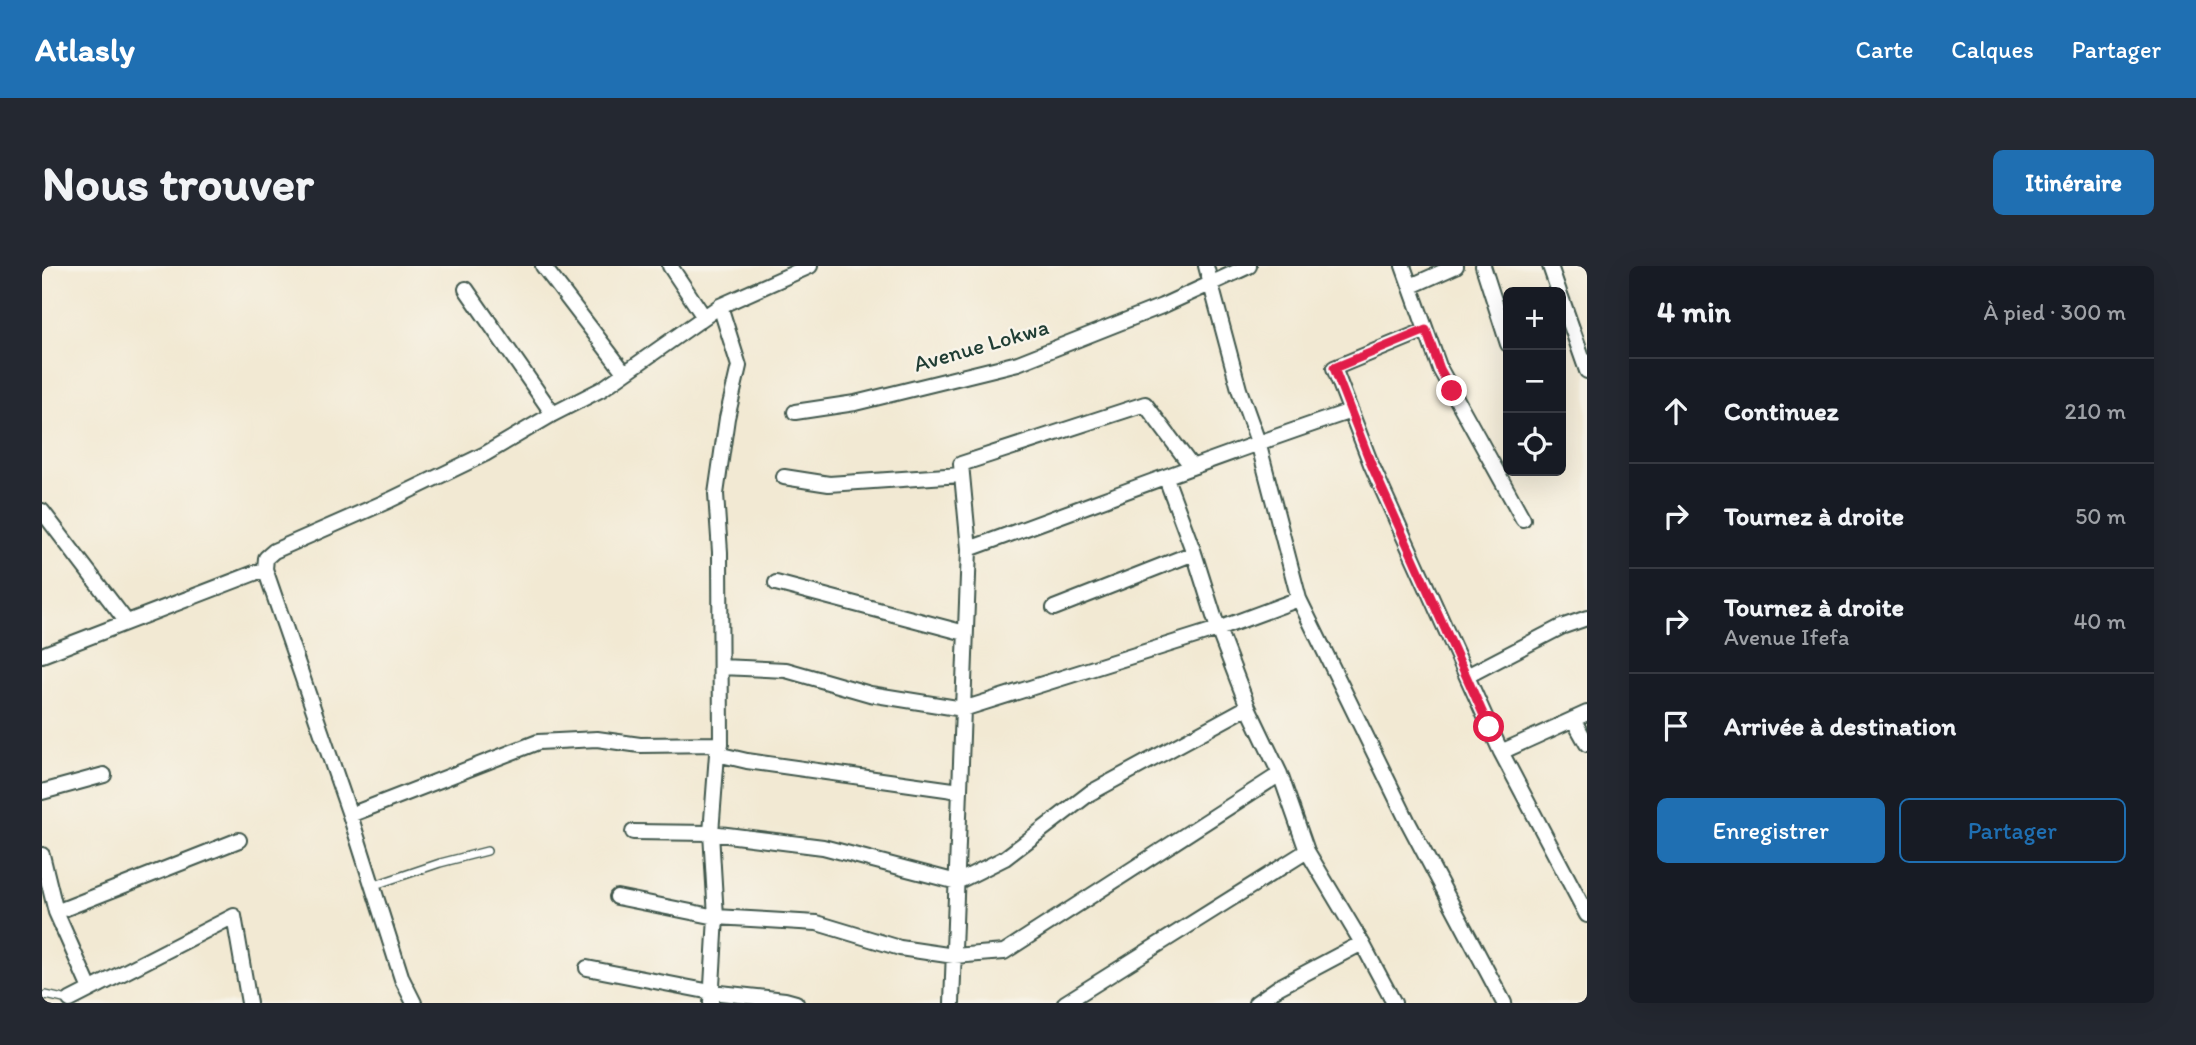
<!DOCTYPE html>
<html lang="fr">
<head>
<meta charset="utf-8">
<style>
	:root { --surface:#171b24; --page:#242831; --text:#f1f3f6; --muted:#9ea1a6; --line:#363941; --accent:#1f6fb2 }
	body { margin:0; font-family:Itim,sans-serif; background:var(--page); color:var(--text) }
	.controls { position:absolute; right:21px; top:21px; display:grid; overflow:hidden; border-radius:10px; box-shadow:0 7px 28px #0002 }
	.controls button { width:63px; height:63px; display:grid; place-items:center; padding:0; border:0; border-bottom:2px solid var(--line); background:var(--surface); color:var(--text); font:35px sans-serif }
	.stop { position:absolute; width:21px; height:21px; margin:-16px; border:5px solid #e11d48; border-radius:50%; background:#fff }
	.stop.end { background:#e11d48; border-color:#fff; box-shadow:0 2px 7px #0008 }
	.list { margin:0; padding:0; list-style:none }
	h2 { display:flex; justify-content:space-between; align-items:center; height:91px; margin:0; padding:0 28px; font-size:30px }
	h2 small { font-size:23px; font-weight:400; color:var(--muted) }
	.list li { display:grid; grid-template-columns:46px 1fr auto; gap:21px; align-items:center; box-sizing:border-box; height:105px; padding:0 28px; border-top:2px solid var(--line) }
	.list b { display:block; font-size:26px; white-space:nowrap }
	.list p { margin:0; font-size:23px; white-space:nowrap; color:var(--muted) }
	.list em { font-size:23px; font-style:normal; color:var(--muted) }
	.actions { display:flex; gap:14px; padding:21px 28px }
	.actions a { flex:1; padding:16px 0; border:2px solid var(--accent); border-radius:10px; text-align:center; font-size:24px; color:var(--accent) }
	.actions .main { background:var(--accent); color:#fff }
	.icon { flex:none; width:38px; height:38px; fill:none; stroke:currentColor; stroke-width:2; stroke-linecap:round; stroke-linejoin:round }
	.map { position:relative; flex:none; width:1545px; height:737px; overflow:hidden; border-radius:10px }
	header { display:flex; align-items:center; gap:42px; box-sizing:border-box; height:98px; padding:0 35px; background:var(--accent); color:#fff }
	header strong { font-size:33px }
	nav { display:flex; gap:38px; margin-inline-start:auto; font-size:24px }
	.intro { display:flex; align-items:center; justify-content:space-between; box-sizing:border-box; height:168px; padding:0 42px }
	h1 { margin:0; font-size:49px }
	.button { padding:18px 32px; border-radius:10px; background:var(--accent); color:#fff; font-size:24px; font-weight:700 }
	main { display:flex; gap:42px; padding:0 42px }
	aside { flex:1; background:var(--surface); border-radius:10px; box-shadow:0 7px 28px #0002 }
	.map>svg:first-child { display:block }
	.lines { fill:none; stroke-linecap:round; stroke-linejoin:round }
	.service-casing { stroke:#3f574c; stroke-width:10 }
	.minor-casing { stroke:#3f574c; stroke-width:18 }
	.service { stroke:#fff; stroke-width:7 }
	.minor { stroke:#fff; stroke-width:14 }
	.route { stroke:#e11d48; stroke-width:9 }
	.labels { text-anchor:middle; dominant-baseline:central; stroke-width:5; stroke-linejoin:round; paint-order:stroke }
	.street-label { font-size:23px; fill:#1f3d34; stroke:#f7f3e8 }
</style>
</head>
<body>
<header>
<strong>Atlasly</strong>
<nav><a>Carte</a><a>Calques</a><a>Partager</a></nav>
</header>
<div class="intro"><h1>Nous trouver</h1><a class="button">Itinéraire</a></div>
<main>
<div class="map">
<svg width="1545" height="737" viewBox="0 0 1545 737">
	<rect width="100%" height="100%" fill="#f7f3e8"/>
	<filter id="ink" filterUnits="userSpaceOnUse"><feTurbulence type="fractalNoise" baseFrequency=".0143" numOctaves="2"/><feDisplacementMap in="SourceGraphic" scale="14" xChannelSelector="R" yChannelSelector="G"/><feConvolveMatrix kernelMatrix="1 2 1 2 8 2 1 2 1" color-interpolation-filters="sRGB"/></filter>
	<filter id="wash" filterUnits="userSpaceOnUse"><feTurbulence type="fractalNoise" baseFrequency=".00686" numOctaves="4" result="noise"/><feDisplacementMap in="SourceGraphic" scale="28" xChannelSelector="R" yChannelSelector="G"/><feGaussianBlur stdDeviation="1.57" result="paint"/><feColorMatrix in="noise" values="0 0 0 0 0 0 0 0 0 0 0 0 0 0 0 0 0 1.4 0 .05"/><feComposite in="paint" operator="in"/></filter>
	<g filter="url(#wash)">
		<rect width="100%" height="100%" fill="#f2e9d3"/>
	</g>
	<g filter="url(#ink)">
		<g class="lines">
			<g class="service-casing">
				<path id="service" d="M 330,620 L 398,597 L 445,585
					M 0,731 L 4,729 L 30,735"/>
			</g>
			<g class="minor-casing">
				<path id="minor" d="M 501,0 L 582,106
					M 628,0 L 662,51
					M 1164,0 L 1197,123 L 1216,176 L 1257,333 L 1366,556 L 1462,737
					M 1361,0 L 1398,103 L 1481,253
					M 1441,0 L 1466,78
					M 1508,0 L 1517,26
					M 1369,20 L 1414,0
					M 424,23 L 511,148
					M 1519,31 L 1545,105
					M 1384,64 L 1292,102 L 1329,198 L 1459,486 L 1545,649
					M 753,146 L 813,137 L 976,97 L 1120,40 L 1207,0
					M 742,211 L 787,218 L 919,209
					M 1124,212 L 1152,287 L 1176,363 L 1206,441 L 1238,508 L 1265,585 L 1320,677 L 1352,737
					M 0,245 L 84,355
					M 927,283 C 1054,237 1180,188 1309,145
					M 734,317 L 923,367
					M 1012,342 L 1152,287
					M 0,389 L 223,303
					M 679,401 L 744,404 L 828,428 L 921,443 L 1176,363 L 1257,333
					M 1425,410 L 1519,361 L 1545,352
					M 1531,453 L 1545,478
					M 1459,486 L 1545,447
					M 675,488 L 679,478 L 678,286 L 674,228 L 685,152 L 697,100 L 678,40
					M 0,526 L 62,509
					M 308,549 L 496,476 L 555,473 L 598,479 L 679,478
					M 591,566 L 669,567 L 781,581 L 915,616 L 963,592 L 1048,527 L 1206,441
					M 0,589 L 14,646 L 48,723
					M 575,631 L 674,651 L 775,657 L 858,682 L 912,690 L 962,686 L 1238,508
					M 14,646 L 197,574
					M 545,702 L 669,726 L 743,734 L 754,737
					M 28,734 L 192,650 L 207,737
					M 372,737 L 360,713 L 308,549 L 223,303 L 224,292 L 232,285 L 348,234 L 443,188 L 511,148 L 560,123 L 678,40 L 768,0
					M 669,737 L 674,651 L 669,567 L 675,488 L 705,495 L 918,525
					M 910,737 L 927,283 L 919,198 L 1103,138 L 1150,201
					M 1023,737 L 1265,585
					M 1214,737 L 1237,721 L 1320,677"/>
			</g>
			<use href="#service" class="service"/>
			<use href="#minor" class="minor"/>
		</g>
	</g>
	<g class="lines" filter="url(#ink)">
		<path class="route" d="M 1410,125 L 1398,103 L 1384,64 L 1292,102 L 1329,198 L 1447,461"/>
	</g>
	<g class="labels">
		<g class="street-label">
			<text transform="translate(939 79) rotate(-16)">Avenue Lokwa</text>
		</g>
	</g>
</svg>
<div class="controls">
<button>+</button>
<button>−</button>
<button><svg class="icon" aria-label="locate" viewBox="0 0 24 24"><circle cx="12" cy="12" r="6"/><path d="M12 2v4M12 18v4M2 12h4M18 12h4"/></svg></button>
</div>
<div class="stop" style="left:1447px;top:461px"></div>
<div class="stop end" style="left:1410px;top:125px"></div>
</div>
<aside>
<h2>4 min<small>À pied · 300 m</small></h2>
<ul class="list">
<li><svg class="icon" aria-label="ahead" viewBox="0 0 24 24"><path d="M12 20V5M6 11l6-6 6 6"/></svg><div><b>Continuez</b></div><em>210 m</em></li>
<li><svg class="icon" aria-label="right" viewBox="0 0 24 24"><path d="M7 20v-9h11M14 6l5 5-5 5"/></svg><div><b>Tournez à droite</b></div><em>50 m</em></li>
<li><svg class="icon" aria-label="right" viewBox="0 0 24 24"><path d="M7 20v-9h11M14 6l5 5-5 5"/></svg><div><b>Tournez à droite</b><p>Avenue Ifefa</p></div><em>40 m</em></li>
<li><svg class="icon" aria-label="arrive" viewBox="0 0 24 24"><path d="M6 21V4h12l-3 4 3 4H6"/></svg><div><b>Arrivée à destination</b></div></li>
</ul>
<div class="actions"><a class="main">Enregistrer</a><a>Partager</a></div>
</aside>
</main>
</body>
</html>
